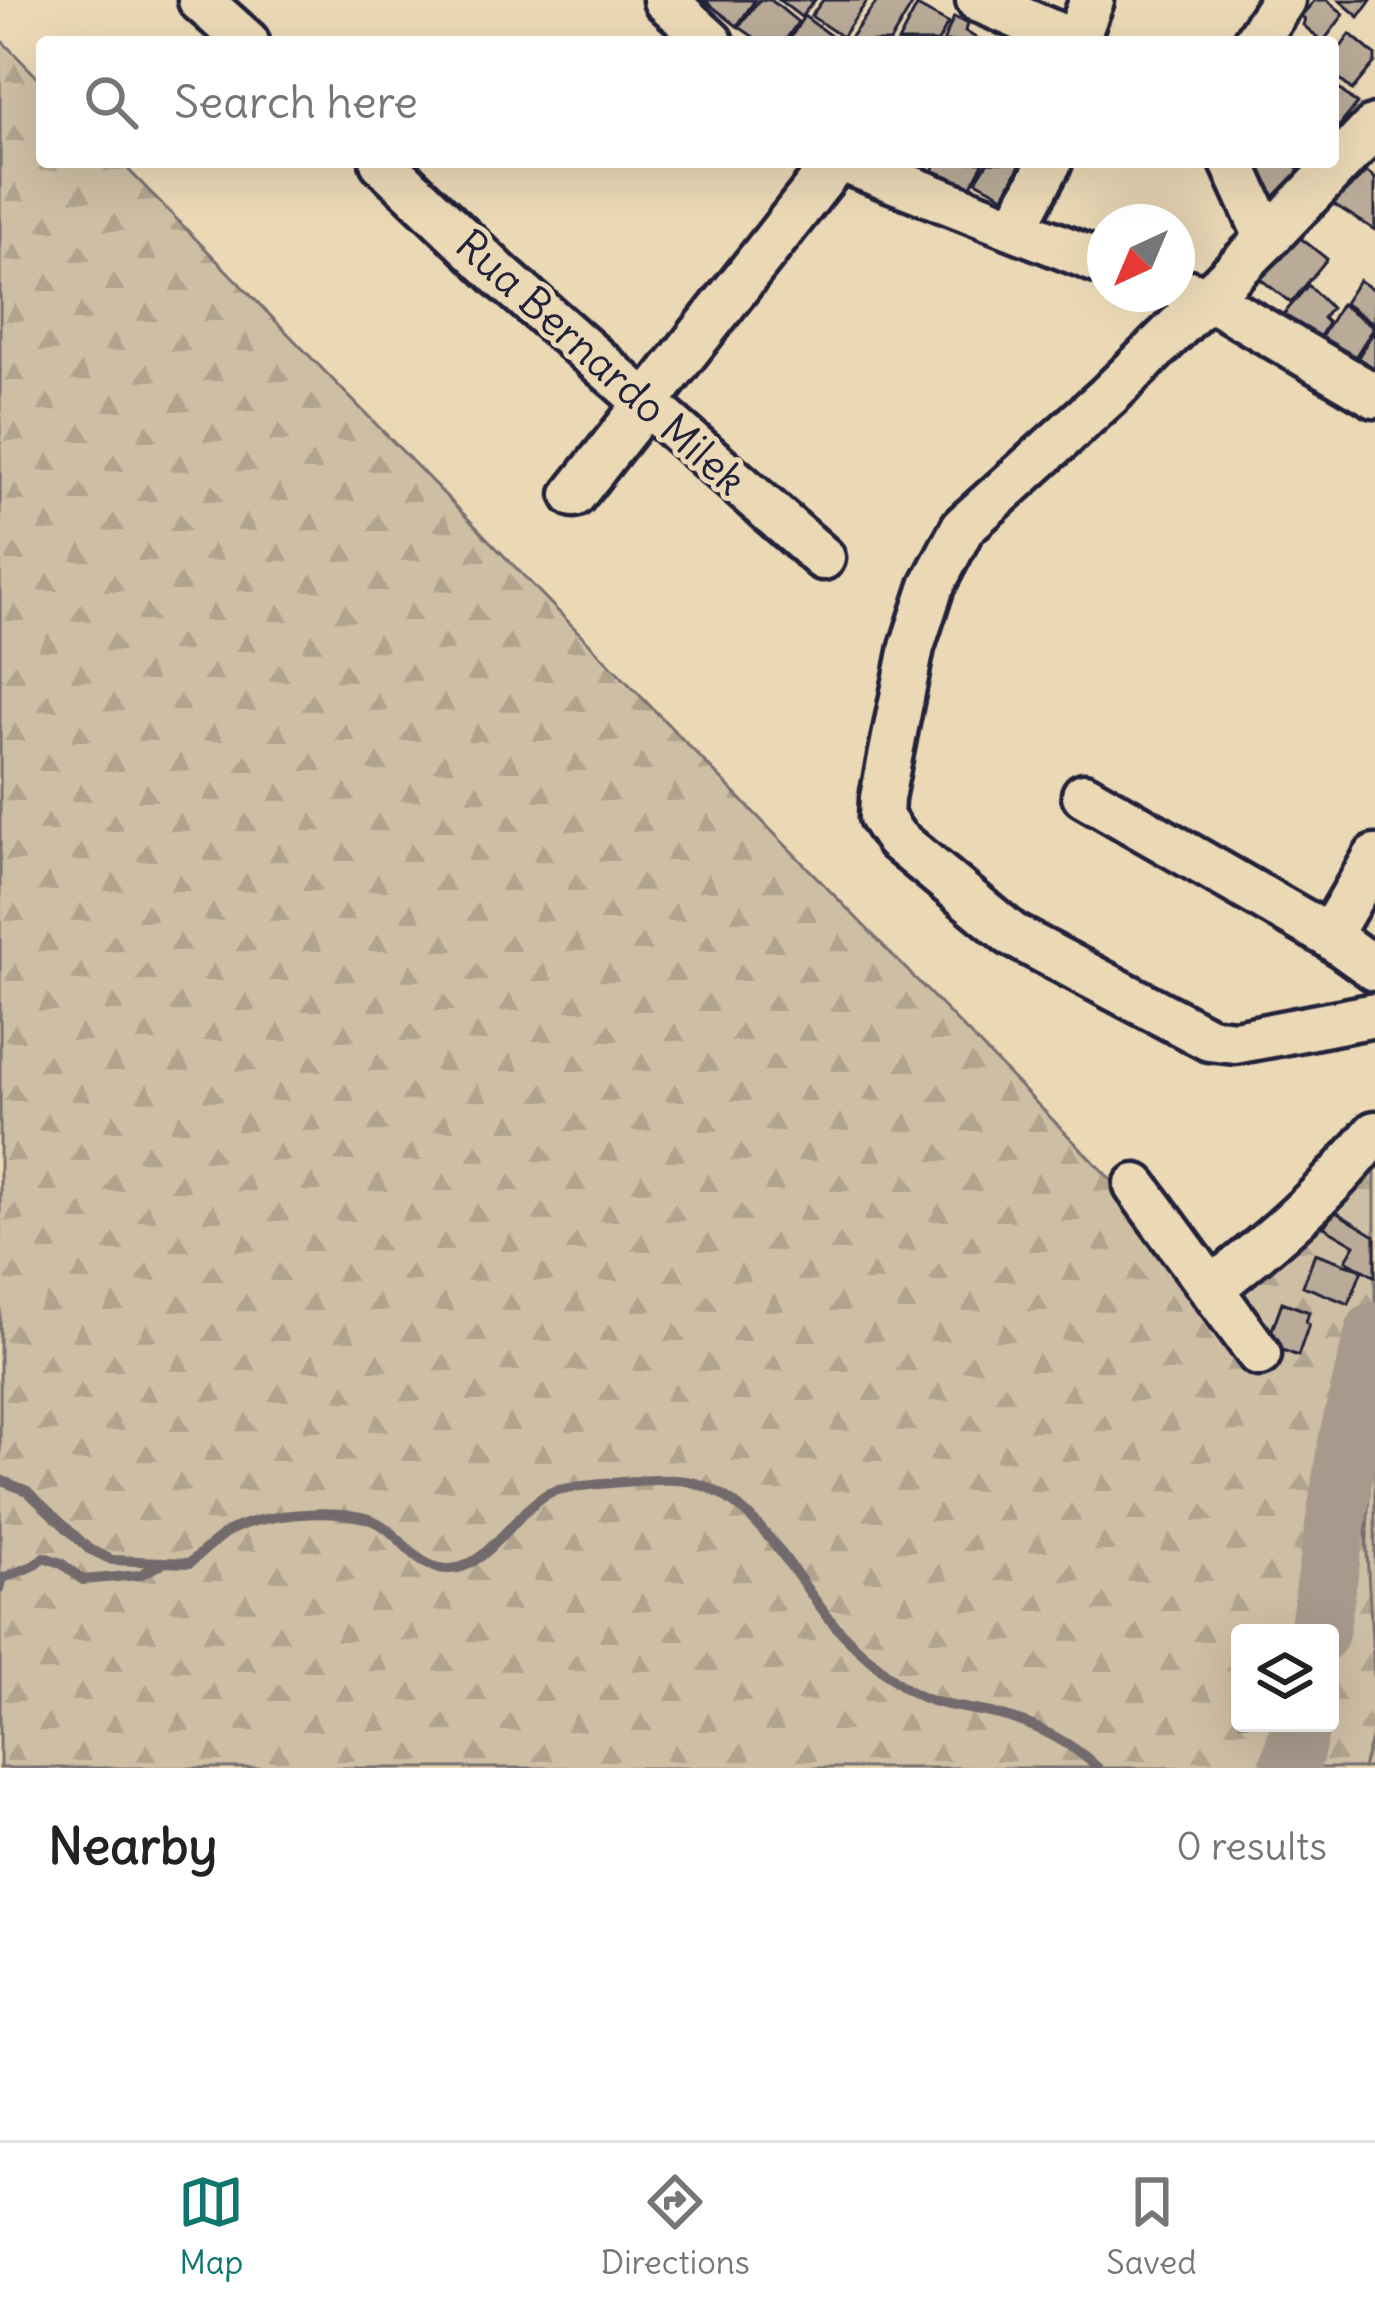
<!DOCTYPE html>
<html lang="en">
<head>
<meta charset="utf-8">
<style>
	:root { --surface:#fff; --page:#f6f6f6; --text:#222; --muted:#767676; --line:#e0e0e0; --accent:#0f766e }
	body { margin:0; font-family:Delius,sans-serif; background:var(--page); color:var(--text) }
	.controls { position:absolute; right:36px; bottom:36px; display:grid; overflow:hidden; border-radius:12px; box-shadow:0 12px 48px #0002 }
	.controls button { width:108px; height:108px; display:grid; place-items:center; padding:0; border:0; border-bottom:3px solid var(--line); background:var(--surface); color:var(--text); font:60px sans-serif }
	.compass { position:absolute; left:1087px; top:204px; width:108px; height:108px; border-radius:50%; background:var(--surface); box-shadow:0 12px 48px #0002; rotate:224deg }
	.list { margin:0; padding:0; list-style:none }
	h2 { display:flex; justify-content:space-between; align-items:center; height:156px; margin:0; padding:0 48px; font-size:51px }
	h2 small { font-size:39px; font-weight:400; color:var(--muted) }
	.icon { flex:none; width:66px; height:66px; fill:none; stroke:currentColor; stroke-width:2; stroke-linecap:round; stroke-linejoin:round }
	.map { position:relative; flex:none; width:1375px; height:1768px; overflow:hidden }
	.search { position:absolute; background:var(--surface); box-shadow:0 12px 48px #0002; left:36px; right:36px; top:36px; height:132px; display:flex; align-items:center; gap:30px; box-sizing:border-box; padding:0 42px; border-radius:12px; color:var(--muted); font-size:45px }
	.sheet { height:372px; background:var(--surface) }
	nav { display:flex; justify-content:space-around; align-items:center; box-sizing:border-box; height:168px; border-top:3px solid var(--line); background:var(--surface); font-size:33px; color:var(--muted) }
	nav a { display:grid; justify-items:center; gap:6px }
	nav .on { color:var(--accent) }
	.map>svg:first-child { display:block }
	.grass { fill:url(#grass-tufts); stroke:#787070; stroke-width:3 }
	.forest { fill:url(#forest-firs); stroke:#787070; stroke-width:3; fill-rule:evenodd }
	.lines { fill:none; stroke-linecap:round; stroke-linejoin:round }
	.stream { stroke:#726a6c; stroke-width:10 }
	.river { stroke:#a79a8c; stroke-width:60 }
	.building { fill:#b9ab97; stroke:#22223b; stroke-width:3 }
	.minor-casing { stroke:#22223b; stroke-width:51 }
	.minor { stroke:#ebd9b6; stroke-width:42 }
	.labels { text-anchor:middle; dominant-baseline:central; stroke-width:10; stroke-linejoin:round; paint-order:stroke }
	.street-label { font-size:42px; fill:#22223b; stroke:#ebd9b6 }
</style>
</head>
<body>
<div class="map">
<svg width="1375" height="1768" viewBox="0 0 1375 1768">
	<defs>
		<pattern id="grass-tufts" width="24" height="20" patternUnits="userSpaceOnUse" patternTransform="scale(3)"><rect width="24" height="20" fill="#cebea4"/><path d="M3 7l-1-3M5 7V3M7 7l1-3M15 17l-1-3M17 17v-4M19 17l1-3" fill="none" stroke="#b1a38e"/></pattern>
		<pattern id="forest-firs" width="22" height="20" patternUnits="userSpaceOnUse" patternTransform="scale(3)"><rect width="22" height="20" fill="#cebea4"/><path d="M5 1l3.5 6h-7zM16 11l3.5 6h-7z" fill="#b1a38e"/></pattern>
	</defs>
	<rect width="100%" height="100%" fill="#ebd9b6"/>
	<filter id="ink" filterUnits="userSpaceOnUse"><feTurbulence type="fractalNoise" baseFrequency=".00833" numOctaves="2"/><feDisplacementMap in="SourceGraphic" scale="24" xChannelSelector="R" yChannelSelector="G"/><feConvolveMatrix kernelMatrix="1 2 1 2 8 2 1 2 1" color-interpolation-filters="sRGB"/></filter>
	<g filter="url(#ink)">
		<path class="grass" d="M 1375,1415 L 1375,1768 L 1363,1768 C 1375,1708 1369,1662 1367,1601 C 1365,1538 1369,1477 1375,1415 Z"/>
		<path class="forest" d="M 0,39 L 42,82 L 42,162 L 121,162 L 1123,1192 C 1143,1211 1163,1234 1186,1249 C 1255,1294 1327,1209 1375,1166 L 1375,1415 L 1365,1518 L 1375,1693 L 1373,1732 L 1363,1768 L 0,1768 ZM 1240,1633 L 1330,1633 L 1330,1723 L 1240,1723 Z"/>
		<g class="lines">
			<path class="stream" d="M 0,1480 L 27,1491 L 89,1549 L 112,1560 L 190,1563 C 203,1552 217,1537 233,1529 C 265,1513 353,1505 383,1526 C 405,1541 419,1570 450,1569 C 487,1569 516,1510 549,1493 C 564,1485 656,1479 676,1480 C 749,1483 792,1575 833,1623 C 850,1643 873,1662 893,1679 C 930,1710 960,1704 1003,1716 C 1037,1725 1072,1743 1098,1768
				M 0,1588 L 3,1578 L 33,1566 L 44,1557 L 61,1563 L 83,1580 L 139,1575 L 160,1565"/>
			<path class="river" d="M 1319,1633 L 1348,1441 L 1375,1332
				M 1290,1768 L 1301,1723"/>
		</g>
		<path class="building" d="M 704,0 L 755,0 L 737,26 Z
			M 759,0 L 771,0 L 798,22 L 784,42 L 761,42 L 739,27 Z
			M 779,0 L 815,0 L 801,17 Z
			M 823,0 L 868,0 L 842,37 L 811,16 Z
			M 878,0 L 915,0 L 890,42 L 847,42 Z
			M 1315,0 L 1327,0 L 1344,14 L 1323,42 L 1303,25 L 1305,19 L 1301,16 Z
			M 1339,0 L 1371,0 L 1359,17 Z
			M 917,6 L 948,23 L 938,42 L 898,42 Z
			M 804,16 L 839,42 L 788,42 Z
			M 954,17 L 968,24 L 965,31 L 982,42 L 943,42 Z
			M 1350,34 L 1375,55 L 1375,62 L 1352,90 L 1333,74 L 1333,59 Z
			M 1333,84 L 1357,104 L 1333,134 Z
			M 937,162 L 984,162 L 962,202 L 926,182 Z
			M 988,162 L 1021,163 L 1004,196 L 976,181 Z
			M 1255,162 L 1290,162 L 1304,175 L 1269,216 Z
			M 1367,172 L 1375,178 L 1375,230 L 1332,203 Z
			M 1293,232 L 1327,259 L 1291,303 L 1259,278 Z
			M 1359,280 L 1375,291 L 1375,324 L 1344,303 Z
			M 1308,285 L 1331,308 L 1323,318 L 1328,323 L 1315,345 L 1278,321 Z
			M 1341,304 L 1374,327 L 1352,362 L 1319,341 Z
			M 1374,331 L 1375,332 L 1375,391 L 1348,374 Z
			M 1334,1211 L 1375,1236 L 1375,1277 L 1346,1260 L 1355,1245 L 1324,1227 Z
			M 1315,1253 L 1362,1270 L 1349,1304 L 1303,1286 Z
			M 1282,1302 L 1309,1312 L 1306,1322 L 1309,1324 L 1298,1356 L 1267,1344 Z"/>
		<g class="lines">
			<g class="minor-casing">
				<path id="minor" d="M 200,0 L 247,42
					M 665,0 L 711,42
					M 978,0 L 1075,42
					M 1076,42 L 1092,0
					M 1255,42 L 1283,0
					M 382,162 L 500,275 L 823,558
					M 846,162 L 1105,264
					M 1232,162 L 1267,239 L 1108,396 L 963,527 L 932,586 L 912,647 L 882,798 L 881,817 L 896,839 L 1011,934 L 1209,1039 L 1235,1042 L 1375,1015
					M 1016,226 L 1050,162
					M 1267,239 L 1375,126
					M 1182,290 L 1208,298 L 1375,396
					M 574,495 L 836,162
					M 1084,795 L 1329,936 L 1375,969
					M 1329,936 L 1375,857
					M 1136,1186 L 1259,1354
					M 1212,1288 C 1273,1240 1327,1194 1375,1133"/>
			</g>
			<use href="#minor" class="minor"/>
		</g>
	</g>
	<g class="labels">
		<g class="street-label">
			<text transform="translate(601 362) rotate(42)">Rua Bernardo Milek</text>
		</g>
	</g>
</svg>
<div class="controls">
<button><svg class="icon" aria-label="layers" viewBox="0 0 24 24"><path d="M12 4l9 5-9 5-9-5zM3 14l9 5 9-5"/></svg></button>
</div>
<svg class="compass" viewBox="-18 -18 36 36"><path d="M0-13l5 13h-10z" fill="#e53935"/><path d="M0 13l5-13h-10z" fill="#767676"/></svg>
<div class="search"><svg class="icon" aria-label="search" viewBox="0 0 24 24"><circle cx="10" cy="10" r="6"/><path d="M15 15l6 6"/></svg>Search here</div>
</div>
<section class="sheet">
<h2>Nearby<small>0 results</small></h2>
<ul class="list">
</ul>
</section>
<nav>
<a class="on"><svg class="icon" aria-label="map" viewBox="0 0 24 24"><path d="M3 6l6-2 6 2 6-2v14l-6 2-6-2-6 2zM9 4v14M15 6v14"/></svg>Map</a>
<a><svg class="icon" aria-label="directions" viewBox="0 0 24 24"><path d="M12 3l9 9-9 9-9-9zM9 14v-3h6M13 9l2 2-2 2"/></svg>Directions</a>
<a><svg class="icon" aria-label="saved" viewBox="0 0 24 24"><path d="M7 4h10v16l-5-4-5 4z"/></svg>Saved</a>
</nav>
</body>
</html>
